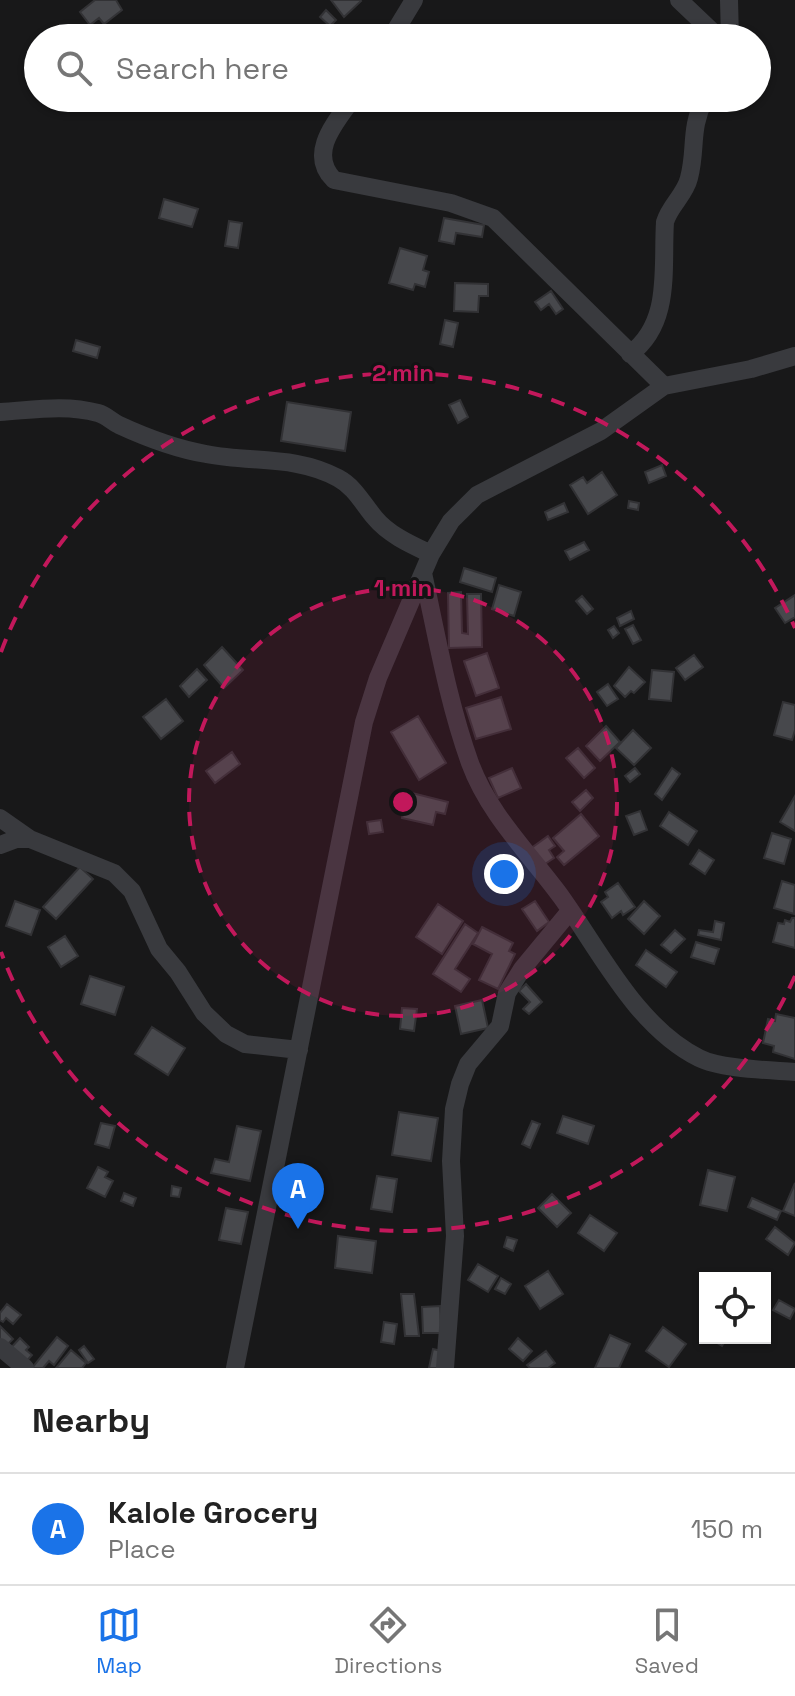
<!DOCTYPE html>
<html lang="en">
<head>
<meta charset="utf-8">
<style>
	:root { --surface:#fff; --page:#f2f2f2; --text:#222; --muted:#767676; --line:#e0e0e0; --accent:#1a73e8 }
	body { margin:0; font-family:"Space Grotesk",sans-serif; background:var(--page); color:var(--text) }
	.controls { position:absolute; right:24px; bottom:24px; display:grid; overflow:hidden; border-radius:0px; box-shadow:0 2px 6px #0004 }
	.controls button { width:72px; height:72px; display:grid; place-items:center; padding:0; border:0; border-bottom:2px solid var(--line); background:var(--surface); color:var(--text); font:40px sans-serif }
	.you { position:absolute; left:504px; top:874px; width:28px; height:28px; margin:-20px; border:6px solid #fff; border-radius:50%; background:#1a73e8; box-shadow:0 0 0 12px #1a73e833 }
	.badge { display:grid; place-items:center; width:52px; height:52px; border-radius:50%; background:var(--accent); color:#fff; font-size:26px; font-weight:700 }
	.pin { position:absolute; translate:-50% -66px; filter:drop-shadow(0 2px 4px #0008) }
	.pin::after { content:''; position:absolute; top:42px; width:28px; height:24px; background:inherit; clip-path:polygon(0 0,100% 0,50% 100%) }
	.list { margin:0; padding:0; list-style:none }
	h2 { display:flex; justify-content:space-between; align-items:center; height:104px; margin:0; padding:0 32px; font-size:34px }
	h2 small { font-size:26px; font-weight:400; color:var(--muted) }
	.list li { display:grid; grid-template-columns:52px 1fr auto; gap:24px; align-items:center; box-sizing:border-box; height:112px; padding:0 32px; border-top:2px solid var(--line) }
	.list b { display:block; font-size:30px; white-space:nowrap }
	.list p { margin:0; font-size:26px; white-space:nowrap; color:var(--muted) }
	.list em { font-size:26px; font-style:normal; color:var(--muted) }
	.icon { flex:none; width:44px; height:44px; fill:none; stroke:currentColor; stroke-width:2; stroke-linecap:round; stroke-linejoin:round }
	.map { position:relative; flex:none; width:795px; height:1368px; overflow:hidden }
	.search { position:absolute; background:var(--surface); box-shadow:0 2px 6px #0004; left:24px; right:24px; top:24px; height:88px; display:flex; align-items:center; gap:20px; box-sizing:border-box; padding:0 28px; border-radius:44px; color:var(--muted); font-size:30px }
	.sheet { height:216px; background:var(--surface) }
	nav { display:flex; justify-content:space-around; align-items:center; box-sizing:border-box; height:112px; border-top:2px solid var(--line); background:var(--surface); font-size:22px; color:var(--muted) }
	nav a { display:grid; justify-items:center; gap:4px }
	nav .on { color:var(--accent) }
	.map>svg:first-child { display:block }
	.building { fill:#47484c; stroke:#323235; stroke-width:2 }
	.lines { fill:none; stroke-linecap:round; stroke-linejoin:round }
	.minor { stroke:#393a3e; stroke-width:18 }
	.ring { fill:none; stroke:#c2185b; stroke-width:4; stroke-dasharray:14 10 }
	.centre { fill:#c2185b; stroke:#131314; stroke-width:4 }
	.ring-label { font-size:24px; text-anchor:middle; font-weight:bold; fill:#c2185b; stroke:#131314; stroke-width:6; stroke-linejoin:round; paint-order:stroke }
</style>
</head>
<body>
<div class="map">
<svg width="795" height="1368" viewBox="0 0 795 1368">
	<rect width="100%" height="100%" fill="#181819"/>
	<path class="building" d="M 95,0 L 116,0 L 122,10 L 104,24 L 99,18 L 90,25 L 80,12 Z
		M 331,0 L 360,0 L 361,1 L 344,17 Z
		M 326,10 L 336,20 L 330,26 L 320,17 Z
		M 322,28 L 328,33 L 330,30 L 339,38 L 324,38 L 318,33 Z
		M 164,199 L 198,209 L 192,227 L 159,218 Z
		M 444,218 L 484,225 L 482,237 L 456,233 L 454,244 L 439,241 Z
		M 229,221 L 242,223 L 238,248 L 225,246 Z
		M 400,248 L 427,256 L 423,270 L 429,272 L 425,287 L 415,284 L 413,290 L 389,283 Z
		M 455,283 L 488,284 L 488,296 L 479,296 L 478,312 L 454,311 Z
		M 551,291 L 563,309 L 556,314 L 549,304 L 541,310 L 535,302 Z
		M 445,320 L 458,323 L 453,347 L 440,344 Z
		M 76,340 L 100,347 L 97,358 L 73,351 Z
		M 460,400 L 468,417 L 458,423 L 449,405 Z
		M 287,402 L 351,412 L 345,451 L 281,441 Z
		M 662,465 L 666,476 L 649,483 L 645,472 Z
		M 602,472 L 617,495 L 588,514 L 570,485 L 583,477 L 587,483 Z
		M 629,501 L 639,503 L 638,510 L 628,508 Z
		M 564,503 L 568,512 L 548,520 L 545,512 Z
		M 584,542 L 589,550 L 570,560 L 565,551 Z
		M 464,568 L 496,578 L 492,592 L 460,582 Z
		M 499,585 L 521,592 L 514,616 L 492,609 Z
		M 461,592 L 462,633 L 468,634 L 467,594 L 481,594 L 482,647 L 449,648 L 448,593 Z
		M 795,595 L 795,617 L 785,623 L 775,608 Z
		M 582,596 L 593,609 L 587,614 L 576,601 Z
		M 631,611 L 634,619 L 620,626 L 617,618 Z
		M 633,625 L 641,640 L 633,644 L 625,629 Z
		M 614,626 L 619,633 L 613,638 L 608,630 Z
		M 222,647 L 243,670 L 224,688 L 204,665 Z
		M 487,653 L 499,688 L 476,696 L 464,661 Z
		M 694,655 L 703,667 L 685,680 L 676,668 Z
		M 629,667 L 645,682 L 634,693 L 631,691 L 625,697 L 614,686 Z
		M 197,669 L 207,680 L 189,697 L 180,686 Z
		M 652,670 L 674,672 L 671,701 L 649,699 Z
		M 608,684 L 618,699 L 607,706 L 597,692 Z
		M 501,697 L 511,729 L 476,739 L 466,708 Z
		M 166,699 L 183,721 L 161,739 L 143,717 Z
		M 783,702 L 795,705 L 795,730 L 792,740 L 774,735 Z
		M 418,716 L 446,763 L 419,780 L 391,732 Z
		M 606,726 L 620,742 L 600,761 L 586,746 Z
		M 633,730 L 651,748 L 634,765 L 616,748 Z
		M 578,748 L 595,768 L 584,778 L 566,758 Z
		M 232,752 L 240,764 L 215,783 L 206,771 Z
		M 512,768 L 521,788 L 498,798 L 489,778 Z
		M 635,768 L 640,774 L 630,782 L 625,776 Z
		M 672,768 L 680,774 L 662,800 L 655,794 Z
		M 586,790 L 593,798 L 580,811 L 572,802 Z
		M 408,792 L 448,802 L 445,814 L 436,812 L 433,825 L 402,818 Z
		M 795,796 L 795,831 L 780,822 Z
		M 640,811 L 647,830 L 634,835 L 626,816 Z
		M 669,812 L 697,831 L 688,845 L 660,826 Z
		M 581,814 L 599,836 L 564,865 L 557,857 L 564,851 L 553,838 Z
		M 381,820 L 383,832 L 369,834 L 367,822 Z
		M 772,833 L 791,839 L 784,864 L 764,858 Z
		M 548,836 L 555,846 L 549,850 L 554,858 L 542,866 L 530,849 Z
		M 699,850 L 714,860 L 705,874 L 690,864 Z
		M 80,867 L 93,879 L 56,919 L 43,907 Z
		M 782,881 L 795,885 L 794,914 L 774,908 Z
		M 618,883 L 635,907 L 623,915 L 621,911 L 612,918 L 601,902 L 608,897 L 605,892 Z
		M 15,901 L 40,910 L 31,935 L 6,926 Z
		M 535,901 L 549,922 L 537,931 L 522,909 Z
		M 644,901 L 660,916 L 644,934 L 628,919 Z
		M 438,904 L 463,921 L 442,954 L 416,937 Z
		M 792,918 L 795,918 L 795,948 L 773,942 L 778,923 L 784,924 L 785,920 L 790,922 Z
		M 715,921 L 724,923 L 721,940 L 698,935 L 699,930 L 713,932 Z
		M 465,924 L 478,933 L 455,969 L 470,979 L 461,992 L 433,974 Z
		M 482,927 L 513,943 L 509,951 L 515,954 L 498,989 L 479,980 L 492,954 L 473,944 Z
		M 675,930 L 685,939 L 671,953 L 661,945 Z
		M 65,936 L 78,956 L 61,967 L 48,947 Z
		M 696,942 L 719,949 L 714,964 L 691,957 Z
		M 646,950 L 677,972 L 666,987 L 636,965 Z
		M 90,976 L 124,987 L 115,1015 L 81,1004 Z
		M 526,984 L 542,1002 L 529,1014 L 523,1009 L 530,1002 L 519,991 Z
		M 482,1000 L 488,1028 L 461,1034 L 455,1006 Z
		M 402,1008 L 417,1009 L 414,1031 L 400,1029 Z
		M 776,1014 L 795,1018 L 795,1059 L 773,1052 L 774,1046 L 763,1043 L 768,1019 L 775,1021 Z
		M 152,1027 L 185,1048 L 168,1075 L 135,1054 Z
		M 399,1112 L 438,1118 L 431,1161 L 392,1155 Z
		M 563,1116 L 594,1126 L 588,1144 L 557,1133 Z
		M 532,1121 L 540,1124 L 530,1148 L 522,1144 Z
		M 101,1123 L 115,1126 L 109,1148 L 95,1144 Z
		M 237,1126 L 261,1131 L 250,1181 L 211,1173 L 215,1159 L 229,1162 Z
		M 98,1167 L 108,1172 L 105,1177 L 113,1181 L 105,1197 L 87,1188 Z
		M 708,1170 L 735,1177 L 727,1211 L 700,1205 Z
		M 377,1176 L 397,1179 L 392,1212 L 371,1209 Z
		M 795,1183 L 795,1216 L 783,1211 Z
		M 172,1186 L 181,1188 L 179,1197 L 171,1196 Z
		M 124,1193 L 136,1198 L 133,1206 L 121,1201 Z
		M 552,1194 L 571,1213 L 557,1227 L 538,1208 Z
		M 752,1198 L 781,1211 L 777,1220 L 748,1207 Z
		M 226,1208 L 248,1212 L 241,1244 L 219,1240 Z
		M 590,1215 L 617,1233 L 604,1251 L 578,1233 Z
		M 775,1227 L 795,1243 L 788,1255 L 766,1239 Z
		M 338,1236 L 376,1241 L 372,1273 L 335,1268 Z
		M 507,1237 L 517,1240 L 513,1251 L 504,1247 Z
		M 478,1264 L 498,1276 L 488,1292 L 468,1280 Z
		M 548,1271 L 563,1294 L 540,1309 L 525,1286 Z
		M 501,1278 L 511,1284 L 505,1294 L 495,1289 Z
		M 401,1294 L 414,1294 L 419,1336 L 405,1336 Z
		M 779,1300 L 795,1309 L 790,1319 L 773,1310 Z
		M 7,1304 L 21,1315 L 13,1324 L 6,1318 L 3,1322 L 0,1320 L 0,1313 Z
		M 440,1306 L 441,1333 L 423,1333 L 422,1307 Z
		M 384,1322 L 397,1324 L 394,1344 L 381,1342 Z
		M 0,1326 L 13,1339 L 6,1346 L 0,1341 Z
		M 663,1327 L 686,1344 L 669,1367 L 646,1351 Z
		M 610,1335 L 630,1344 L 619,1368 L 595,1368 Z
		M 57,1337 L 68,1346 L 54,1365 L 49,1361 L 43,1368 L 32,1368 Z
		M 20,1338 L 29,1347 L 26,1350 L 32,1355 L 24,1364 L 9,1350 Z
		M 518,1338 L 532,1351 L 523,1361 L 509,1349 Z
		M 709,1338 L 727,1338 L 722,1346 Z
		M 84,1346 L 94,1359 L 88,1363 L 79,1350 Z
		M 433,1349 L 442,1351 L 439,1368 L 429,1368 Z
		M 71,1350 L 86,1363 L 82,1368 L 56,1368 Z
		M 546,1351 L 555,1363 L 548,1368 L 530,1368 L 527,1365 Z"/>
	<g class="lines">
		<path class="minor" d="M 679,0 L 719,38
			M 729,0 L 730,38
			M 391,38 L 414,0
			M 353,98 C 336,122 307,153 334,180 L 451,203 L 493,218 L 664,386
			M 630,354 C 672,323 662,268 665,222 C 670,205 685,195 689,178 C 697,147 689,130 705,98
			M 0,412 C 33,410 65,404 98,413 C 106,415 111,421 119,425 C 145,437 177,449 206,454 C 251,463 296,455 338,478 C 355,487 363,504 375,518 C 389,535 412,545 431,554
			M 423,573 C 437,637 448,702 470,763 C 489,815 530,854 562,898 C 601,953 637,1027 699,1058 C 720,1069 770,1070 795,1072
			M 0,818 L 30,839
			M 0,845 L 16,839 L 30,839 L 114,873 L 132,891 L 159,949 L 178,972 L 204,1013 L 226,1034 L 245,1044 L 299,1050
			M 0,1347 L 25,1368
			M 235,1368 L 364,722 L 378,678 L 431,554 L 451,521 L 477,495 L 601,431 L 664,386 L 751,369 L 795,356
			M 445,1368 L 455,1236 L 451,1161 L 454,1109 L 460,1084 L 468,1064 L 500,1026 L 507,993 L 522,969 L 570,911"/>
	</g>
	<circle cx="403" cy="802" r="214" fill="#c2185b" fill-opacity=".12"/>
	<g class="ring">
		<circle cx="403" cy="802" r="214"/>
		<path d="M795 976A429 429 0 0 1 1 952M1 652A429 429 0 0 1 795 628"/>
	</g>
	<circle cx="403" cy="802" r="12" class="centre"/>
	<g class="ring-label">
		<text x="403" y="381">2 min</text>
		<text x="403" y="596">1 min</text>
	</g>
</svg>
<div class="controls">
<button><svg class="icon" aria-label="locate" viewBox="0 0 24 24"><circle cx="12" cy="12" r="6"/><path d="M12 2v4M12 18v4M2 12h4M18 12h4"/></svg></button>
</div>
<div class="you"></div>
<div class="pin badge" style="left:298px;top:1229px">A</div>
<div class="search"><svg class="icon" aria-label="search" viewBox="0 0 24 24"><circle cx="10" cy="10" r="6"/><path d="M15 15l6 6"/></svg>Search here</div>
</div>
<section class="sheet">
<h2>Nearby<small></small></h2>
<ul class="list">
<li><span class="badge">A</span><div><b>Kalole Grocery</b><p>Place</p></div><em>150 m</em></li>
</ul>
</section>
<nav>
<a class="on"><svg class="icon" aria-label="map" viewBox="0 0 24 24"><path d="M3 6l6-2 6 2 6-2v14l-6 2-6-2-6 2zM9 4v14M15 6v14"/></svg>Map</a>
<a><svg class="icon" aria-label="directions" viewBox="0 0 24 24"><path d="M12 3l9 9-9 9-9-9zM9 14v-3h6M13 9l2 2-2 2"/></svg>Directions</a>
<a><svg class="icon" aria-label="saved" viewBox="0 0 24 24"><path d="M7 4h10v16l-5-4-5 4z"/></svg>Saved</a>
</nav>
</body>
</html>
